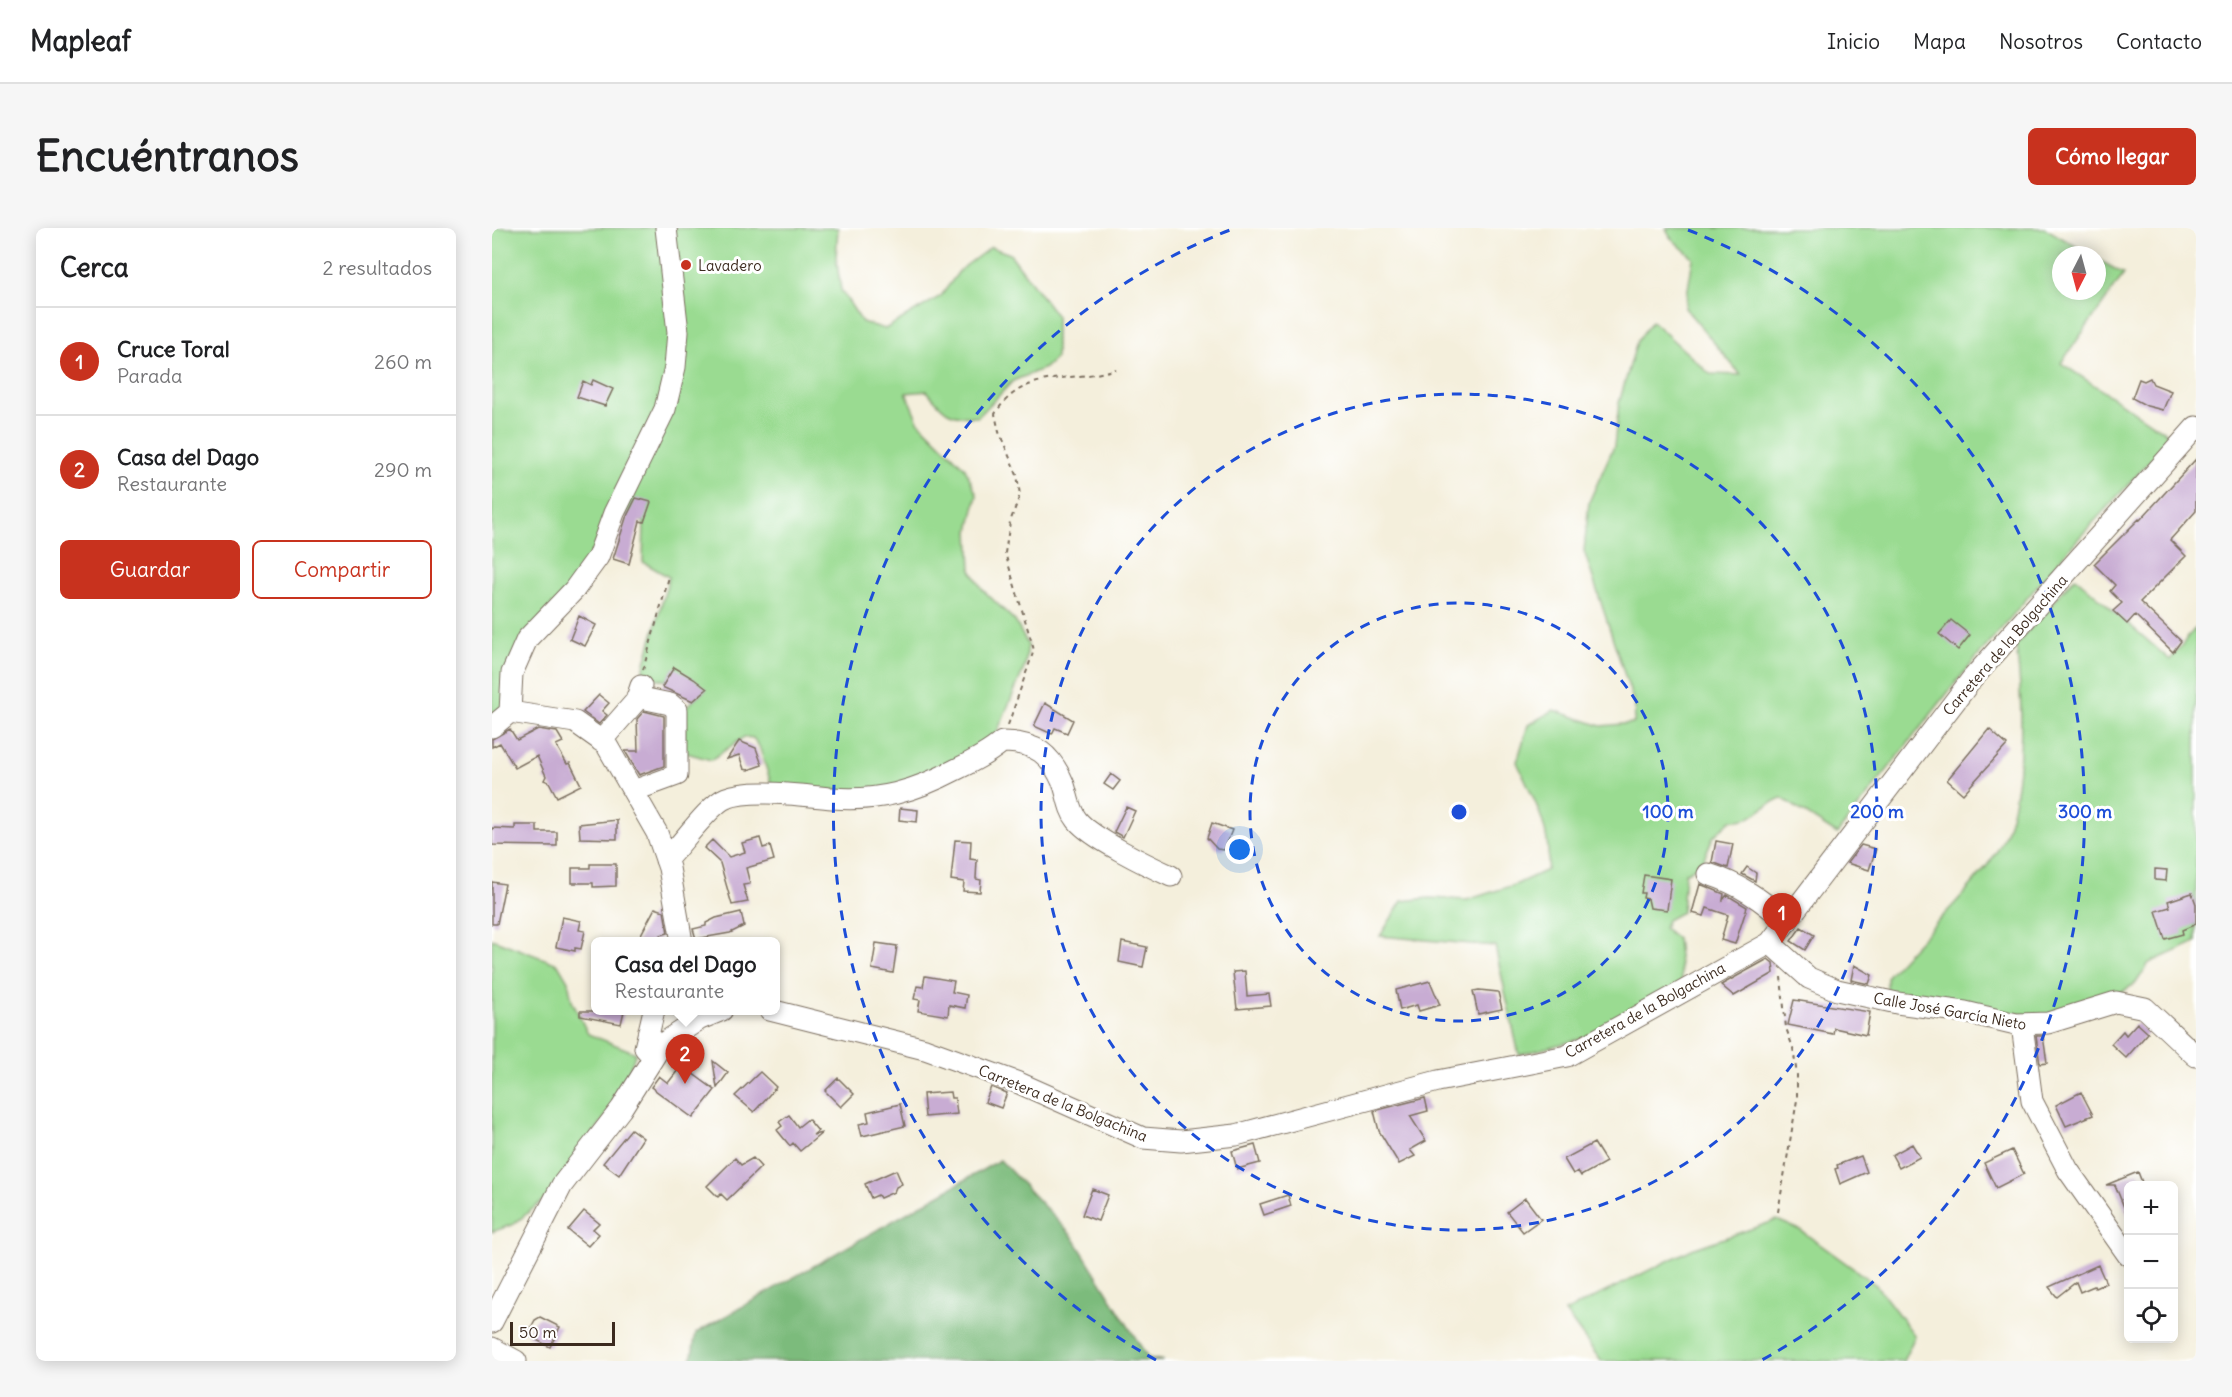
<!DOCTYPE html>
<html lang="es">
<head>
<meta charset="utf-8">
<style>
	:root { --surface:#fff; --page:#f6f6f6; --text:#202124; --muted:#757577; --line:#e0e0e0; --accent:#c8321e }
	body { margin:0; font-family:Delius,sans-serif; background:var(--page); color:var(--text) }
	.controls { position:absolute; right:18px; bottom:18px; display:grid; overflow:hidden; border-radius:9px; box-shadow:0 3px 15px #0003 }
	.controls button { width:54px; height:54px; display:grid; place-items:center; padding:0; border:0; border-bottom:2px solid var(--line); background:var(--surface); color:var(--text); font:30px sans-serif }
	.compass { position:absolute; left:1560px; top:18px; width:54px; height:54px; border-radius:50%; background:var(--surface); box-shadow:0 3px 15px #0003; rotate:186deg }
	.scale { position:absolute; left:18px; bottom:15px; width:105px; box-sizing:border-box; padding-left:6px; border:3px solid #3b2a1e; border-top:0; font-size:16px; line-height:21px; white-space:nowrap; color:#3b2a1e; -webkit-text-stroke:4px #fff; paint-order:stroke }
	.you { position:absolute; left:748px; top:622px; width:21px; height:21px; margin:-15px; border:4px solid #fff; border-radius:50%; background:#1a73e8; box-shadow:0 0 0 9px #1a73e833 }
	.badge { display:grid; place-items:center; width:39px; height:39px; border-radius:50%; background:var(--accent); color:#fff; font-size:20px; font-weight:700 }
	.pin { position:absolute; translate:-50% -50px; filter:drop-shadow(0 2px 3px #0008) }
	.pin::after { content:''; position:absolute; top:32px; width:21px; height:18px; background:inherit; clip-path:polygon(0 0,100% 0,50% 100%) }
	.popup { position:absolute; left:99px; top:709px; width:189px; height:78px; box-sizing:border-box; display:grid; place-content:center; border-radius:9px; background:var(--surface); filter:drop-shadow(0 2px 4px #0005); font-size:20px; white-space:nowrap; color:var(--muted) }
	.popup b { font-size:22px; color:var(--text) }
	.popup::after { content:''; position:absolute; left:50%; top:100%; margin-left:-12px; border:12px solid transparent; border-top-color:var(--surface) }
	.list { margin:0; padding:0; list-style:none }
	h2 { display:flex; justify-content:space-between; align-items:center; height:78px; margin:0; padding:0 24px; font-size:26px }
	h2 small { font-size:20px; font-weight:400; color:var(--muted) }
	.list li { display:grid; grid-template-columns:39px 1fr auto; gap:18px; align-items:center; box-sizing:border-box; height:108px; padding:0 24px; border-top:2px solid var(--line) }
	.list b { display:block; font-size:22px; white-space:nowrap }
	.list p { margin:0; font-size:20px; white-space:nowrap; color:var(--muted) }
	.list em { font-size:20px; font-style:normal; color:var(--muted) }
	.actions { display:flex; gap:12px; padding:18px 24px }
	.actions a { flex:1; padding:14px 0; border:2px solid var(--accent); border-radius:9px; text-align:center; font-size:21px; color:var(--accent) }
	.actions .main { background:var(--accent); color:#fff }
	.icon { flex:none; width:33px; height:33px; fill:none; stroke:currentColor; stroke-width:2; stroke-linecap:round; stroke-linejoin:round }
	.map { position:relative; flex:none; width:1704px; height:1133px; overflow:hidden; border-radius:9px }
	header { display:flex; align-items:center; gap:36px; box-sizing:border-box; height:84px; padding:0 30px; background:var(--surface); border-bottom:2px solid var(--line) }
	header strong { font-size:28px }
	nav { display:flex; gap:33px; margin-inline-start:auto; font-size:21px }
	.intro { display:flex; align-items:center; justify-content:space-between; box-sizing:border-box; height:144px; padding:0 36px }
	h1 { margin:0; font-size:42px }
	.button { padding:15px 27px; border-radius:9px; background:var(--accent); color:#fff; font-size:21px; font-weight:700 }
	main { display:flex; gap:36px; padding:0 36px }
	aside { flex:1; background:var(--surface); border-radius:9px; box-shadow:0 3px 15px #0003 }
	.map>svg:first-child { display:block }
	.green { fill:#9adb91; stroke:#6a8258; stroke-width:1.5 }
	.forest { fill:#7bbb7b; stroke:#5b724c; stroke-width:1.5 }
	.building { fill:#c8acd3 }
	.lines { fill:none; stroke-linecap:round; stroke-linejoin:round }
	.minor-casing { stroke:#7c6f60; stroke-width:23 }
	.path { stroke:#7c6f60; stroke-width:2; stroke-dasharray:4.5 4.5; stroke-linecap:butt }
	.minor { stroke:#fff; stroke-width:21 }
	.ring { fill:none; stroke:#1d4ed8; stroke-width:3; stroke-dasharray:10 8 }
	.poi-dot { fill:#c8321e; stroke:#fff; stroke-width:2 }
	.labels { text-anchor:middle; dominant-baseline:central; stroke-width:6; stroke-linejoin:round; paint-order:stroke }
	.poi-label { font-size:15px; fill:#3b2a1e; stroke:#fff; text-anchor:start }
	.street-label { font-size:15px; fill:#3b2a1e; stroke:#fff }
	.centre { fill:#1d4ed8; stroke:#fff; stroke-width:3 }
	.ring-label { font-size:18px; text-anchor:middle; font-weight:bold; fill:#1d4ed8; stroke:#fff; stroke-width:6; stroke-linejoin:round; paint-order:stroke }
</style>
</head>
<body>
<header>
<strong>Mapleaf</strong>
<nav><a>Inicio</a><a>Mapa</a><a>Nosotros</a><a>Contacto</a></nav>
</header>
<div class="intro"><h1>Encuéntranos</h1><a class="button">Cómo llegar</a></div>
<main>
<aside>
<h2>Cerca<small>2 resultados</small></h2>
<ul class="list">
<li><span class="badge">1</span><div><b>Cruce Toral</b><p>Parada</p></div><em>260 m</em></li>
<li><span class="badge">2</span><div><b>Casa del Dago</b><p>Restaurante</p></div><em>290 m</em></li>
</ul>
<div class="actions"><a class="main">Guardar</a><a>Compartir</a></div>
</aside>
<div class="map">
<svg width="1704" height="1133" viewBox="0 0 1704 1133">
	<rect width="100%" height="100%" fill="#fff"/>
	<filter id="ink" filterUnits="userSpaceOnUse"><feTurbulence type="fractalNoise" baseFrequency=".0167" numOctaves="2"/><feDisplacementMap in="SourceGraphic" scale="12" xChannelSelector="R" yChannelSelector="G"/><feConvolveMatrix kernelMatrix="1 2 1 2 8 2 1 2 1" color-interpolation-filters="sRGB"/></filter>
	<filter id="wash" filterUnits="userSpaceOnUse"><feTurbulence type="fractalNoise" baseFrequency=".008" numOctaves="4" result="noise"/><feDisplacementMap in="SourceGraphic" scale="24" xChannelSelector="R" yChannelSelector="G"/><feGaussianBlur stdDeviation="1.35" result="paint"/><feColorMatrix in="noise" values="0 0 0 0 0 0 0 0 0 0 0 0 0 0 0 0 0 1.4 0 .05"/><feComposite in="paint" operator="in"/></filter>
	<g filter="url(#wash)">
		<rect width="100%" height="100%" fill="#f4efdc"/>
		<path class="green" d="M 0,0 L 346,0 L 344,29 L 349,62 L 370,94 L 393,101 L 449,68 L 468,42 L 499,19 L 518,26 L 564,87 L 564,130 L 553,140 L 521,153 L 486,189 C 457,189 453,185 435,163 L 414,165 L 426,193 L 473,240 L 485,267 L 477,303 L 479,342 L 490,361 L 523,393 L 536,417 L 533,438 L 500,516 L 394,564 L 281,561 L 267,518 L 261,510 L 252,509 L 219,532 L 191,524 L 192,481 L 214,461 L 182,440 L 174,453 L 150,446 L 177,349 L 151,334 L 152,294 L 130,286 L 106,329 L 35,411 L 18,484 L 0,499 Z
			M 1174,0 L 1553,0 L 1599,27 L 1569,27 L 1569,63 L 1605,63 L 1605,31 L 1632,46 L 1569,135 L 1680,209 L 1575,323 L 1465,453 L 1345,606 L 1290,570 C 1268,577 1265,594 1239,592 L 1221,609 L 1210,635 L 1193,645 L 1190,684 L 1175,692 L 1172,700 L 1185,711 L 1190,755 L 1096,809 L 1027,827 L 1003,718 L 888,708 L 910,673 L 937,670 L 975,672 L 1025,656 L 1055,642 C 1062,606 1040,567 1025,534 L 1036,497 L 1062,482 L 1109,498 L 1142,495 L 1143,478 L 1092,323 L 1097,274 L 1122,218 L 1127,175 L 1145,113 L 1160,93 L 1218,146 L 1249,147 L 1193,80 L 1201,30 L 1178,9 Z
			M 1583,349 L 1678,432 L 1704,399 L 1704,714 L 1657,735 L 1644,755 L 1624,768 L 1554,790 L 1395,768 L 1395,748 C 1430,707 1471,672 1502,628 C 1535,581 1531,472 1524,417 Z
			M 0,711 L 66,736 L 76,753 L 80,773 L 96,806 L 144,825 L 125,873 L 54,970 L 22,996 L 0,1004 Z
			M 1285,992 L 1308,1002 L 1384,1057 L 1423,1108 L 1411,1133 L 1109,1133 L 1073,1084 L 1200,1021 Z"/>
		<path class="forest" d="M 508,932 L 581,1009 L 656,1130 L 672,1133 L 199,1133 L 204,1105 Z"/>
		<g id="blocks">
			<path class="building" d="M 1658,150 L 1661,156 L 1679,163 L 1671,182 L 1655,178 L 1640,170 L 1647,151 L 1652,153 Z
				M 101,152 L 121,161 L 113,178 L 85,169 L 91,153 L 99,157 Z
				M 1704,231 L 1704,283 L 1678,312 L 1694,328 L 1648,374 L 1689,413 L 1681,424 L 1643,387 L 1635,396 L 1621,383 L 1630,375 L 1618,363 L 1623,357 L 1602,336 L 1647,291 L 1648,292 Z
				M 144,270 L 159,274 L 152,294 L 148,293 L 137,336 L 121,331 L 134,290 Z
				M 87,388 L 104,397 L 93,418 L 78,411 Z
				M 1459,392 L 1478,407 L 1466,422 L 1447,406 Z
				M 182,439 L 202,451 L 215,461 L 201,473 L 170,459 Z
				M 107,467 L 117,475 L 110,483 L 115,487 L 107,496 L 91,484 Z
				M 553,475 L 581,492 L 575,505 L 563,500 L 560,506 L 542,498 Z
				M 152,483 L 172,488 L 172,538 L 147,547 L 133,523 L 146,523 L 145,491 Z
				M 18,501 L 25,512 L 46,501 L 65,504 L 71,514 L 64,517 L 75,536 L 78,535 L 89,557 L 65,569 L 57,554 L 52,552 L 54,548 L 45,528 L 23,540 L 8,515 L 0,519 L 0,511 Z
				M 1497,501 L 1515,517 L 1471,566 L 1455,552 Z
				M 247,513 L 264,520 L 270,537 L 256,542 L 252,541 L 247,527 L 235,531 Z
				M 619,546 L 628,553 L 621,562 L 612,556 Z
				M 634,579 L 643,583 L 631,609 L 622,604 Z
				M 408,580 L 426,582 L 425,594 L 407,592 Z
				M 125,592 L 125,611 L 88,610 L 87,596 Z
				M 720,595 L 740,602 L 732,622 L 725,621 L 715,610 Z
				M 23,597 L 45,597 L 45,604 L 65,604 L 65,618 L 0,617 L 0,600 L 23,601 Z
				M 268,610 L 271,620 L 278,618 L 282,632 L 254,640 L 258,656 L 251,657 L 256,674 L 240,677 L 228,635 L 212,620 L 220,612 L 237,629 L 253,624 L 250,615 Z
				M 463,612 L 479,613 L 478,631 L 485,632 L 484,651 L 489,652 L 488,664 L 471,663 L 472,654 L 459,652 Z
				M 1224,613 L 1241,616 L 1236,640 L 1220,634 Z
				M 1369,617 L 1384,621 L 1377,642 L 1355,635 Z
				M 98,636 L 124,636 L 124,658 L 101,659 L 101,655 L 80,655 L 80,640 L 98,640 Z
				M 1255,639 L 1264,645 L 1263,653 L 1250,646 Z
				M 1663,641 L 1675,642 L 1674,653 L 1663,652 Z
				M 1152,647 L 1179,651 L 1175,682 L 1158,680 L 1156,671 L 1151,670 L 1152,665 L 1149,665 Z
				M 0,654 L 13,656 L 5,696 L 0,696 Z
				M 1208,656 L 1232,666 L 1231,672 L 1235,667 L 1255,679 L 1243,716 L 1229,712 L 1236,687 L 1215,680 L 1212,688 L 1200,685 Z
				M 1700,665 L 1704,676 L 1704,696 L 1690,702 L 1691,706 L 1673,711 L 1664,683 L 1678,679 L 1676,673 Z
				M 163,680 L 172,683 L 176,705 L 169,707 L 165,714 L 145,714 Z
				M 249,684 L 252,698 L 238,705 L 204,711 L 201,701 L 214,698 L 214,695 L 224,690 Z
				M 70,689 L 89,693 L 87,702 L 93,703 L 89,721 L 83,720 L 83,723 L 64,719 Z
				M 1309,699 L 1322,707 L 1313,722 L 1299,713 Z
				M 630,714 L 655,719 L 651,739 L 627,734 Z
				M 384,715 L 405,718 L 401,745 L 380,741 Z
				M 1276,731 L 1281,735 L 1282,745 L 1242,768 L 1229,757 Z
				M 1362,737 L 1380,747 L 1377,756 L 1359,752 Z
				M 753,743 L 755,768 L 777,766 L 779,778 L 745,781 L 741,744 Z
				M 433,748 L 462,753 L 460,764 L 475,767 L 473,780 L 457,777 L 456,788 L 426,783 L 428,772 L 422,771 L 425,758 L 431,759 Z
				M 938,753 L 948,777 L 927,783 L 925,777 L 908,782 L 904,762 Z
				M 987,762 L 1006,764 L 1010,781 L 986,786 L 981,763 Z
				M 1302,772 L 1378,784 L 1374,807 L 1342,800 L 1341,806 L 1296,797 Z
				M 88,783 L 132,783 L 129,796 L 88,788 Z
				M 1645,795 L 1656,805 L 1634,830 L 1619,816 L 1631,803 L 1634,807 Z
				M 1544,808 L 1551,808 L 1555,835 L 1548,836 Z
				M 221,833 L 236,845 L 225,860 Z
				M 193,840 L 223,862 L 201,890 L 159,859 L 167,848 L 176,855 L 186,842 L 190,845 Z
				M 268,844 L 284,859 L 262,884 L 243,868 Z
				M 346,850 L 362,866 L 349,879 L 333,863 Z
				M 499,859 L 515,865 L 509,880 L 493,874 Z
				M 458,864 L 459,870 L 463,870 L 465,886 L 433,889 L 431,866 Z
				M 1589,864 L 1601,887 L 1574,898 L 1564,877 Z
				M 933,870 L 936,883 L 918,888 L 934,913 L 918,922 L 923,928 L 907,936 L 887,903 L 882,883 Z
				M 408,876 L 413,898 L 370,908 L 367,896 L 377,894 L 375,884 Z
				M 297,887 L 306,899 L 316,891 L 326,903 L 321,907 L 330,905 L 308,923 L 301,915 L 298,918 L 285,902 L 290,898 L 287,894 Z
				M 139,901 L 151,910 L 127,947 L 111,935 Z
				M 1102,915 L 1114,934 L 1089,948 L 1086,943 L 1081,946 L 1072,931 Z
				M 1420,916 L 1428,929 L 1407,940 L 1400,927 Z
				M 763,917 L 768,935 L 745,941 L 740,923 Z
				M 1520,922 L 1532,946 L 1504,960 L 1492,935 Z
				M 1369,928 L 1375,944 L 1348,956 L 1343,941 L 1346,940 L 1345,937 Z
				M 243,930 L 249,937 L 261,930 L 269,939 L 235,972 L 229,966 L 226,969 L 215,958 Z
				M 404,942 L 410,956 L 404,959 L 402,964 L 388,970 L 386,967 L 379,970 L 373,956 Z
				M 1646,944 L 1651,957 L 1636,957 L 1636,989 L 1623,957 L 1614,957 Z
				M 600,961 L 616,967 L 606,993 L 590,987 Z
				M 796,967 L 799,978 L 772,987 L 768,976 Z
				M 1033,970 L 1049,991 L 1031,1004 L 1015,984 Z
				M 92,983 L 107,995 L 101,1001 L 107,1006 L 96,1018 L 76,1002 Z
				M 1606,1037 L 1614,1055 L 1603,1060 L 1602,1058 L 1588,1064 L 1584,1054 L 1565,1069 L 1557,1059 Z
				M 48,1089 L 68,1099 L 58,1119 L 35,1107 L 43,1092 Z"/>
		</g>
	</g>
	<g filter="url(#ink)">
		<use href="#blocks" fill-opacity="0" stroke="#7c6f60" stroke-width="1.5"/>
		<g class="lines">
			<g class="minor-casing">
				<path id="minor" d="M 18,484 L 83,494 L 114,516 L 165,605 L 177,640 L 190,714
					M 0,499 L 18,484 L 20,445 L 35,411 L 82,362 L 106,329 L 122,285 L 173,181 L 183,139 L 186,104 L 174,0
					M 109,513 L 144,473 L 149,458
					M 141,563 L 185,547 L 185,482 L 178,476 L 145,469
					M 174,632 C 189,617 218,576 234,570 C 260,560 312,568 340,570 C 386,574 423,563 463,542 C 480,534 496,526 510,514 C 544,514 559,526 572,557 C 576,569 577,582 585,592 C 599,610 657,638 679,648
					M 1216,646 C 1248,656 1270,672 1295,694
					M 1278,715 L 1317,750 L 1345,762 L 1405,775 L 1473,784 L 1524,796 L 1556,795 L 1624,774 L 1653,780 L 1704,828
					M 278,782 L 433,821 L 527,855 L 651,910 L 689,913 L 744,907 L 946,853 L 1075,828 L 1278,715 L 1480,451 L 1704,199
					M 1530,797 L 1540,873 L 1576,942 L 1636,1027
					M 161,829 L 153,820 L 162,782
					M 0,1094 L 70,957 L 129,881 L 170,816 L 208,791 L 230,782
					M 0,1120 L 24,1133"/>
			</g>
			<path class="path" d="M 151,442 L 177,349
				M 516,497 L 542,422 L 513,325 L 518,294 L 528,267 L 525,247 L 507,204 L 503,186 C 532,139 579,156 624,141
				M 1286,984 L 1305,872 L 1305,847 L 1301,820 L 1294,800 L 1289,749"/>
			<use href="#minor" class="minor"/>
		</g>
	</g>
	<g class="ring">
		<circle cx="967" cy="584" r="209"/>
		<circle cx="967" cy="584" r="418"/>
		<path d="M664 1132A626 626 0 0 1 738 2M1196 2A626 626 0 0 1 1270 1132"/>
	</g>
	<circle class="poi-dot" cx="194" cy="37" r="6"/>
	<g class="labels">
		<g class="poi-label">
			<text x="206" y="37">Lavadero</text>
		</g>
		<g class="street-label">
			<text transform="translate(1513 417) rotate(-49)">Carretera de la Bolgachina</text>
			<text transform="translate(1153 782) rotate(-29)">Carretera de la Bolgachina</text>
			<text transform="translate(1458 783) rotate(10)">Calle José García Nieto</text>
			<text transform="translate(571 875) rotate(22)">Carretera de la Bolgachina</text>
		</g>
	</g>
	<circle cx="967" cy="584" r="9" class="centre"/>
	<g class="ring-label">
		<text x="1176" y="590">100 m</text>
		<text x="1385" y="590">200 m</text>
		<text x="1593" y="590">300 m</text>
	</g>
</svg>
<div class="controls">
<button>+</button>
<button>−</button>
<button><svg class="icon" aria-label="locate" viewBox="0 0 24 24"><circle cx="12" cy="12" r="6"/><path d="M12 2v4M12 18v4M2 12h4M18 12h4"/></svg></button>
</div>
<svg class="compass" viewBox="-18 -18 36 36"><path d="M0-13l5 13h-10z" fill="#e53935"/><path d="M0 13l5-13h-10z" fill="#757577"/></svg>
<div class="scale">50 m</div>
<div class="you"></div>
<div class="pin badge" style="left:1290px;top:715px">1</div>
<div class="pin badge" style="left:193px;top:856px">2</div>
<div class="popup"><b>Casa del Dago</b>Restaurante</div>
</div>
</main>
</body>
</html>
